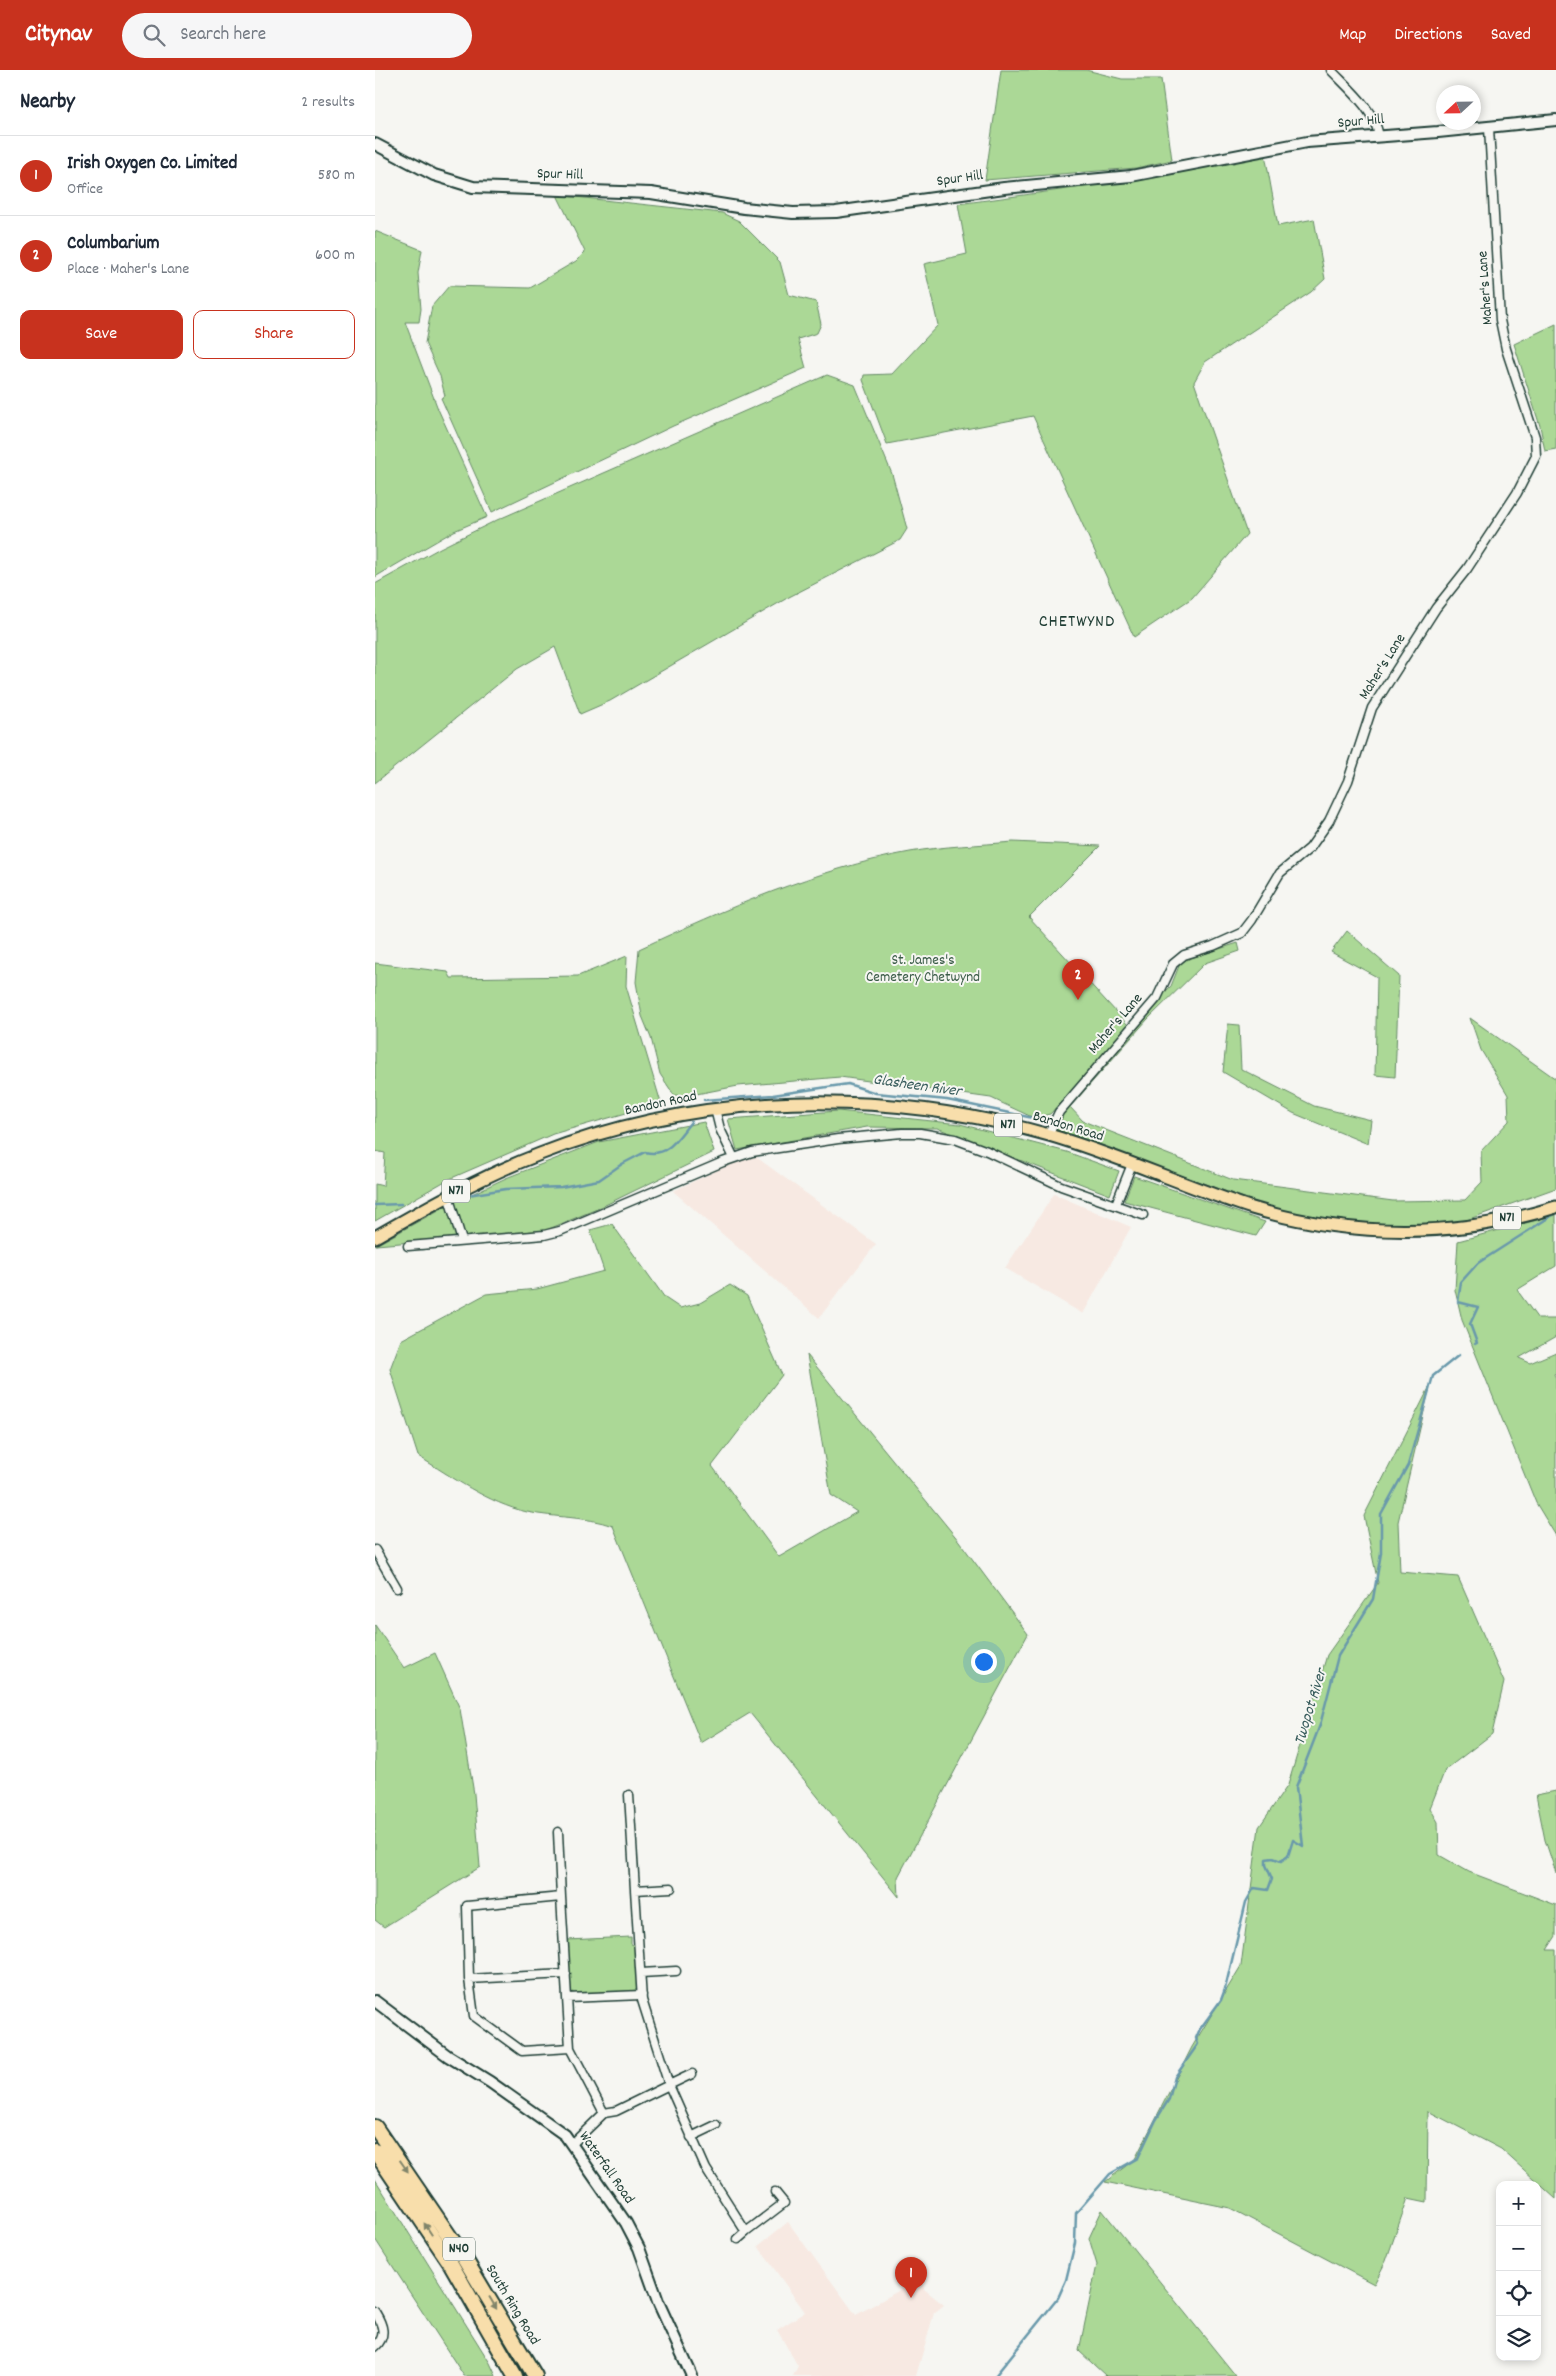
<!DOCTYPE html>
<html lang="en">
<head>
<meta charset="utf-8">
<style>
	:root { --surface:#fff; --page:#f6f6f7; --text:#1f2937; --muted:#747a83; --line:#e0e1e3; --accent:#c8321e }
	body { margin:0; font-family:Dekko,sans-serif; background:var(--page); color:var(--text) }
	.controls { position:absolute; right:15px; bottom:15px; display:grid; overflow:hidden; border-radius:10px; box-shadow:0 2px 8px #0003 }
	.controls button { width:45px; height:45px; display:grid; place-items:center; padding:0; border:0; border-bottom:1px solid var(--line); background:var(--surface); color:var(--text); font:25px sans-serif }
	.compass { position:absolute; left:1061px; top:15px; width:45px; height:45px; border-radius:50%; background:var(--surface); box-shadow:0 2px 8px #0003; rotate:248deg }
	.you { position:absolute; left:608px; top:1591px; width:18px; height:18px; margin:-12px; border:4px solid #fff; border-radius:50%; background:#1a73e8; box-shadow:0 0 0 8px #1a73e833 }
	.badge { display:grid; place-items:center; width:32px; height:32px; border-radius:50%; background:var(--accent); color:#fff; font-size:16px; font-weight:700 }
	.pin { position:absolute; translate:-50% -41px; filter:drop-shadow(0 1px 2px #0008) }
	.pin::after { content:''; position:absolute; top:26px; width:18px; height:15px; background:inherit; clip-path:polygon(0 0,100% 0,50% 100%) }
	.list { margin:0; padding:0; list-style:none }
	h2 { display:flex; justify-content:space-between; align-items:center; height:65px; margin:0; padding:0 20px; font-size:21px }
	h2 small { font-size:16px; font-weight:400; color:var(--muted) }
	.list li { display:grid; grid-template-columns:32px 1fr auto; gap:15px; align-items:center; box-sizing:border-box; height:80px; padding:0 20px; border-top:1px solid var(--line) }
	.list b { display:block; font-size:19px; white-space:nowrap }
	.list p { margin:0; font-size:16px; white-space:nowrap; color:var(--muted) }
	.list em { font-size:16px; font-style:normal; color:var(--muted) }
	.actions { display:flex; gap:10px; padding:15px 20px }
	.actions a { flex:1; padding:11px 0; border:1px solid var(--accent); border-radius:10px; text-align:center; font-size:18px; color:var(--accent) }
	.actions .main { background:var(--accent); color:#fff }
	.icon { flex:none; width:28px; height:28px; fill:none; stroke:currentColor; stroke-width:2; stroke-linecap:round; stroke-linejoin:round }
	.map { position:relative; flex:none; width:1181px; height:2306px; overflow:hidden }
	header { display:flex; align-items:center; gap:30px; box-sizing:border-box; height:70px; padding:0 25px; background:var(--accent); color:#fff }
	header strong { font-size:24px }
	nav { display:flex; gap:28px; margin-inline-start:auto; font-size:18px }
	.search { width:350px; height:45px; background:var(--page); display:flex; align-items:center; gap:12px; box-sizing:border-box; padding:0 18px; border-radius:28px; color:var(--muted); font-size:19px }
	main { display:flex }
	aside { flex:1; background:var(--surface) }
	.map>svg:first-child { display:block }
	.built { fill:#f7e9e2 }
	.green { fill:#abd896; stroke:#658a65 }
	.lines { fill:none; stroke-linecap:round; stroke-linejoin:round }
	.stream { stroke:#6999ab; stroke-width:2.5 }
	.street-casing { stroke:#1f3d34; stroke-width:11 }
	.secondary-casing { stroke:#1f3d34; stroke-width:14 }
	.primary-casing { stroke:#1f3d34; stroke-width:15 }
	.highway-casing { stroke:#1f3d34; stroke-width:18 }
	.street { stroke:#f6f6f2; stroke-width:8 }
	.secondary { stroke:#f6f6f2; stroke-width:10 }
	.primary { stroke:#f8deab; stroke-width:11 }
	.highway { stroke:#f8deab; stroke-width:14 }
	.oneway { fill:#81856a }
	.labels { text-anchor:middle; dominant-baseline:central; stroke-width:4; stroke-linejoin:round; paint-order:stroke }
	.shield { fill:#f6f6f2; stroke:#60746d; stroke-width:1 }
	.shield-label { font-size:14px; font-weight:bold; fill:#1f3d34 }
	.street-label { font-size:15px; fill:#1f3d34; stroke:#f6f6f2 }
	.park-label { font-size:15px; fill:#3b5c48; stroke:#f6f6f2 }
	.water-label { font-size:16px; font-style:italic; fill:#385c5c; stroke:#f6f6f2 }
	.quarter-label { font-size:18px; letter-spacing:1px; fill:#1f3d34; stroke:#f6f6f2 }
</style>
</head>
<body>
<header>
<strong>Citynav</strong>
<div class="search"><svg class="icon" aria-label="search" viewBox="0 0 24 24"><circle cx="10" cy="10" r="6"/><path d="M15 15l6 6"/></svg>Search here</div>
<nav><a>Map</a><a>Directions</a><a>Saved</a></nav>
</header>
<main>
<aside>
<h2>Nearby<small>2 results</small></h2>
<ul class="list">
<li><span class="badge">1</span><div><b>Irish Oxygen Co. Limited</b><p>Office</p></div><em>580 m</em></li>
<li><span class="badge">2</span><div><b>Columbarium</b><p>Place · Maher's Lane</p></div><em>600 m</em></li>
</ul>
<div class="actions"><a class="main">Save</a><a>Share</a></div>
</aside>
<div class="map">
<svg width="1181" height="2306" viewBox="0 0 1181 2306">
	<rect width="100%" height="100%" fill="#f6f6f2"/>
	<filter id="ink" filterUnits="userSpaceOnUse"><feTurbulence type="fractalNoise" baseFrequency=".02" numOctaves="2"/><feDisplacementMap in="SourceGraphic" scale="10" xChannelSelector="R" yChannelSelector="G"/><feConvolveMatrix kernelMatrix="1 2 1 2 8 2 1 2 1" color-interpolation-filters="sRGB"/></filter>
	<g filter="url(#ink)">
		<path class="built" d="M 377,1084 L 501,1174 L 444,1248 L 298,1121 Z
			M 679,1124 L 756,1157 L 708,1244 L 630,1198 Z
			M 413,2152 L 481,2245 L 523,2221 L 545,2204 L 549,2219 L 569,2235 L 559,2243 L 541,2306 L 418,2306 L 423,2296 L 402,2260 L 430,2242 L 383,2176 Z"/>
		<path class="green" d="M 626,0 L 711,0 L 747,9 L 786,9 L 797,90 L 761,98 L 610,110 Z
			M 890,84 L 903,156 L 939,149 L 950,209 L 936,222 L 830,292 L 819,312 L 872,464 L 817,528 L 759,567 L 658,346 L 512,374 L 488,310 L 489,305 L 517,304 L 563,255 L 549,194 L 592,184 L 583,134 L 766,109 Z
			M 182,125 L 347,143 L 364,151 L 405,192 L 414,225 L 441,232 L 446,254 L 442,263 L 423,269 L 431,298 L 298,356 L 117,442 L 66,328 L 70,326 L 65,306 L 50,273 L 57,236 L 74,216 L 155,218 L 201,191 L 210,182 Z
			M 0,161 L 47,180 L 43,203 L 46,239 L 44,252 L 30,252 L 63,339 L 112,447 L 79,461 L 0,507 Z
			M 1181,254 L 1181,379 L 1170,381 L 1165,356 L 1139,274 Z
			M 452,305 L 480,315 L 517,404 L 532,459 L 525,470 L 414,527 L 235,631 L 205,644 L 180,577 L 142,599 L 0,713 L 0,514 L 65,478 L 122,450 Z
			M 638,772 L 725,776 L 654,847 L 753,955 L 699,1018 L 796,916 L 806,891 L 863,873 L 865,881 L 830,893 L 772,950 L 695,1037 L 708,1051 L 858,1110 L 1018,1131 L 1090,1130 L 1107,1112 L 1106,1081 L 1134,1051 L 1133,1025 L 1106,980 L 1095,948 L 1181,1009 L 1181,1118 L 1083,1153 L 1005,1157 L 908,1142 L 680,1060 L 686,1032 L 675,1044 L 659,1048 L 616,1028 L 465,1007 L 363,1016 L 311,1026 L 299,1025 L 285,1004 L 276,968 L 267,946 L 261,912 L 264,879 C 350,839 441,799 535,782 C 569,776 604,775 638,772 Z
			M 972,861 L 1024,906 L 1020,1007 L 1000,1005 L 1002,907 L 956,882 Z
			M 252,886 L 251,916 L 286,1033 L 178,1064 L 72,1110 L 0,1151 L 0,1114 L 8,1116 L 10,1083 L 0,1081 L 0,893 L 73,902 L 76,908 L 203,906 Z
			M 853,954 L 864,955 L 866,999 L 939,1036 L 996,1050 L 993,1074 L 918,1043 L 848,1002 Z
			M 463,1041 L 585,1054 L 692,1082 L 744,1101 L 735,1125 L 562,1058 L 492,1057 L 362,1080 L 353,1049 Z
			M 329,1052 L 339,1082 L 222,1139 L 169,1161 L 1,1175 L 69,1137 L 131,1108 L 224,1072 Z
			M 759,1106 L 890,1152 L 881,1166 L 749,1131 Z
			M 1181,1145 L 1181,1196 L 1142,1220 L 1163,1249 L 1181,1249 L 1181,1267 L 1144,1288 L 1155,1293 L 1181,1282 L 1181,1302 L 1179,1304 L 1181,1308 L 1181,1466 L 1161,1433 L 1087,1250 L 1080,1220 L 1083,1171 Z
			M 237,1154 L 290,1228 L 305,1238 L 325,1233 L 355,1215 L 372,1226 L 407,1305 L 337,1396 L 404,1487 L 482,1442 L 456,1425 L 432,1285 L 584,1471 L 653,1564 L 523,1807 L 524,1827 L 375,1643 L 326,1673 L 238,1456 C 210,1446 180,1448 152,1442 C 113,1433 77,1407 43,1386 L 15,1299 L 26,1270 L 111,1224 L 162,1219 L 229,1201 L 215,1160 Z
			M 1055,1316 L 1023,1452 L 1025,1502 L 1083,1507 L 1129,1612 L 1117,1664 L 1070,1700 L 1055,1738 L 1063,1752 L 1064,1785 L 1094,1802 L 1181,1835 L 1181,1866 L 1172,1880 L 1181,1880 L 1181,2129 L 1126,2079 L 1053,2041 L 1052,2132 L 1033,2128 L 1011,2191 L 999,2214 L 855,2138 L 730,2112 L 760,2089 L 817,1977 L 866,1896 L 884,1757 L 913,1715 L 952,1585 L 1003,1513 L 989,1446 Z
			M 0,1555 L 29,1598 L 60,1583 L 85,1639 L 99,1724 L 105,1797 L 9,1857 L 0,1850 Z
			M 1181,1721 L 1181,1803 L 1170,1770 L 1161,1725 Z
			M 256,1867 L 256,1875 L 260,1874 L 264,1920 L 202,1925 L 195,1921 L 192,1870 Z
			M 0,2109 L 115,2293 L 121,2306 L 89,2306 L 0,2169 Z
			M 727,2140 L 861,2306 L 731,2306 L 704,2281 L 722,2195 L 714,2168 Z"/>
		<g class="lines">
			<path class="stream" d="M 329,1030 L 398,1025 L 473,1014 L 501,1023 L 572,1030 L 663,1049
				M 93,1125 L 131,1119 L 186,1117 L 224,1110 L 247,1094 L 270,1082 C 293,1088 303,1067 316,1052
				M 0,1135 L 26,1134
				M 1100,1274 L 1102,1273 L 1095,1254 L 1103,1237 L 1083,1232 L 1086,1212 L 1103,1193 L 1181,1143
				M 620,2306 L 683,2228 L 691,2210 L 700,2173 L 701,2143 L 735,2104 L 763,2088 L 781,2050 L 794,2029 L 800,2007 L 823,1974 L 821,1968 L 825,1959 L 846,1930 L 850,1919 L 871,1832 L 879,1818 L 893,1820 L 897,1809 L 891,1795 L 891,1789 L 898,1788 L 906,1791 L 913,1786 L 918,1770 L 928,1776 L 921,1717 L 945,1655 L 963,1586 L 998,1529 L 1006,1483 L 1006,1444 L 1033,1395 L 1058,1306 L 1084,1285"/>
			<g class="street-casing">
				<path id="street" d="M 956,0 C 974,19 999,39 1004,66
					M 340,1039 L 345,1059 L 359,1088
					M 673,1065 L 684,1042 L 782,928 L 798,894 L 809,885 L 838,876 L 867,863 L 877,850 L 905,803 L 935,778 L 954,751 L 973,711 L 997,638 L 1061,538 L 1092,499 L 1142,423 L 1161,386 L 1160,367 L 1131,279 L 1125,250 L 1114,58
					M 73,1125 L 87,1171
					M 741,1134 L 757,1094
					M 33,1176 L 169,1165 L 185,1161 L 348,1092 L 377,1082 L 463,1069 L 527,1063 L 545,1063 L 580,1069 L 612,1081 L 686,1116 L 768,1145
					M 0,1480 L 22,1518
					M 254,1725 L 267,1930 L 294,2015 L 317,2004
					M 183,1762 L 186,1827
					M 260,1820 L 296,1818
					M 266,1903 L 301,1901
					M 191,1904 L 94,1909 L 99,1946 L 147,1981 L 195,1978
					M 94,1909 L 92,1836 L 186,1827 L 192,1928
					M 229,2043 L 195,1978 L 192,1928 L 267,1925
					M 316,2067 L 341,2055
					M 197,2074 L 229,2043 L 241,2041 L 294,2015 L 331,2099 L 371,2162 L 409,2133 L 400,2122
					M 363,2169 L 371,2162
					M 0,2242 C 8,2255 12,2266 0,2277"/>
			</g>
			<g class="secondary-casing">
				<path id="secondary" d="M 0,74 L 59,105 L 98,117 L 276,123 L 369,138 L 418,143 L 461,142 L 629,118 L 756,106 L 932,72 L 1063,62 L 1181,50
					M 0,1931 L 73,1986 L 115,2012 L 190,2065 L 251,2153 L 264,2178 L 284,2234 L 317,2306"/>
			</g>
			<g class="primary-casing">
				<path id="primary" d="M 0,1167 C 54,1136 107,1106 165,1084 C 326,1021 508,1018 674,1065 C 743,1085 809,1116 877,1138 C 977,1168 1082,1168 1181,1137"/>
			</g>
			<g class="highway-casing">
				<path id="highway" d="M 0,2057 L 88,2186 L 160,2306
					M 0,2081 L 76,2194 L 140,2306"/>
			</g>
			<use href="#street" class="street"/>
			<use href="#secondary" class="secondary"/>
			<use href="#primary" class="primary"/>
			<use href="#highway" class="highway"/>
		</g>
		<defs><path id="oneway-solid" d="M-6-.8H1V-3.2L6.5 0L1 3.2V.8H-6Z" transform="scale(1.25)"/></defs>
		<g class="oneway">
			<use href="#oneway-solid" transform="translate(29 2096) rotate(55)"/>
			<use href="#oneway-solid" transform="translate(53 2159) rotate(-123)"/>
			<use href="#oneway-solid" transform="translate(118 2233) rotate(59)"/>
		</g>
	</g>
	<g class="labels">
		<g class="shield">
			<rect x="619" y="1043.5" width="28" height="23" rx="4"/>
			<rect x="67" y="1109.5" width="28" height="23" rx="4"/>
			<rect x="1118" y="1136.5" width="28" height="23" rx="4"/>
			<rect x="68" y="2167.5" width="32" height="23" rx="4"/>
		</g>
		<g class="shield-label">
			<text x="633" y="1055">N71</text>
			<text x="81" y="1121">N71</text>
			<text x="1132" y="1148">N71</text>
			<text x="84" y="2179">N40</text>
		</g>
		<g class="street-label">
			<text transform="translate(986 52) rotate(-5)">Spur Hill</text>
			<text transform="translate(185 105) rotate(2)">Spur Hill</text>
			<text transform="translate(585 109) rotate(-8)">Spur Hill</text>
			<text transform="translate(1111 218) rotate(-94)">Maher's Lane</text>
			<text transform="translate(1008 597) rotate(-58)">Maher's Lane</text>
			<text transform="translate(741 954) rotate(-49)">Maher's Lane</text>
			<text transform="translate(286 1034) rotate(-12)">Bandon Road</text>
			<text transform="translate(693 1057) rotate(17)">Bandon Road</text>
			<text transform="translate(231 2098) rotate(55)">Waterfall Road</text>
			<text transform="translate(137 2235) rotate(59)">South Ring Road</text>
		</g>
		<g class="park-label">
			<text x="548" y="891">St. James's<tspan x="548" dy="17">Cemetery Chetwynd</tspan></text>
		</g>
		<g class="water-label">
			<text transform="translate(542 1016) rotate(8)">Glasheen River</text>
			<text transform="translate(936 1637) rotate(-73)">Twopot River</text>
		</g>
		<g class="quarter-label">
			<text x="702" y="552">CHETWYND</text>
		</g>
	</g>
</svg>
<div class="controls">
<button>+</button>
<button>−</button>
<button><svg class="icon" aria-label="locate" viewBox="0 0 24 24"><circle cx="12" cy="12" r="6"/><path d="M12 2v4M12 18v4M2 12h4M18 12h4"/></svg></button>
<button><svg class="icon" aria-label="layers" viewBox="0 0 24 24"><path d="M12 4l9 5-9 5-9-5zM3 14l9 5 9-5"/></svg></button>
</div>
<svg class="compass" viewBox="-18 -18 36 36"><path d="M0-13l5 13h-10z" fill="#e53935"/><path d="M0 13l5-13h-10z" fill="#747a83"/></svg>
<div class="you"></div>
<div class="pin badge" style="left:536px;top:2228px">1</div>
<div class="pin badge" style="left:703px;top:930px">2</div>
</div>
</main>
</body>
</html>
